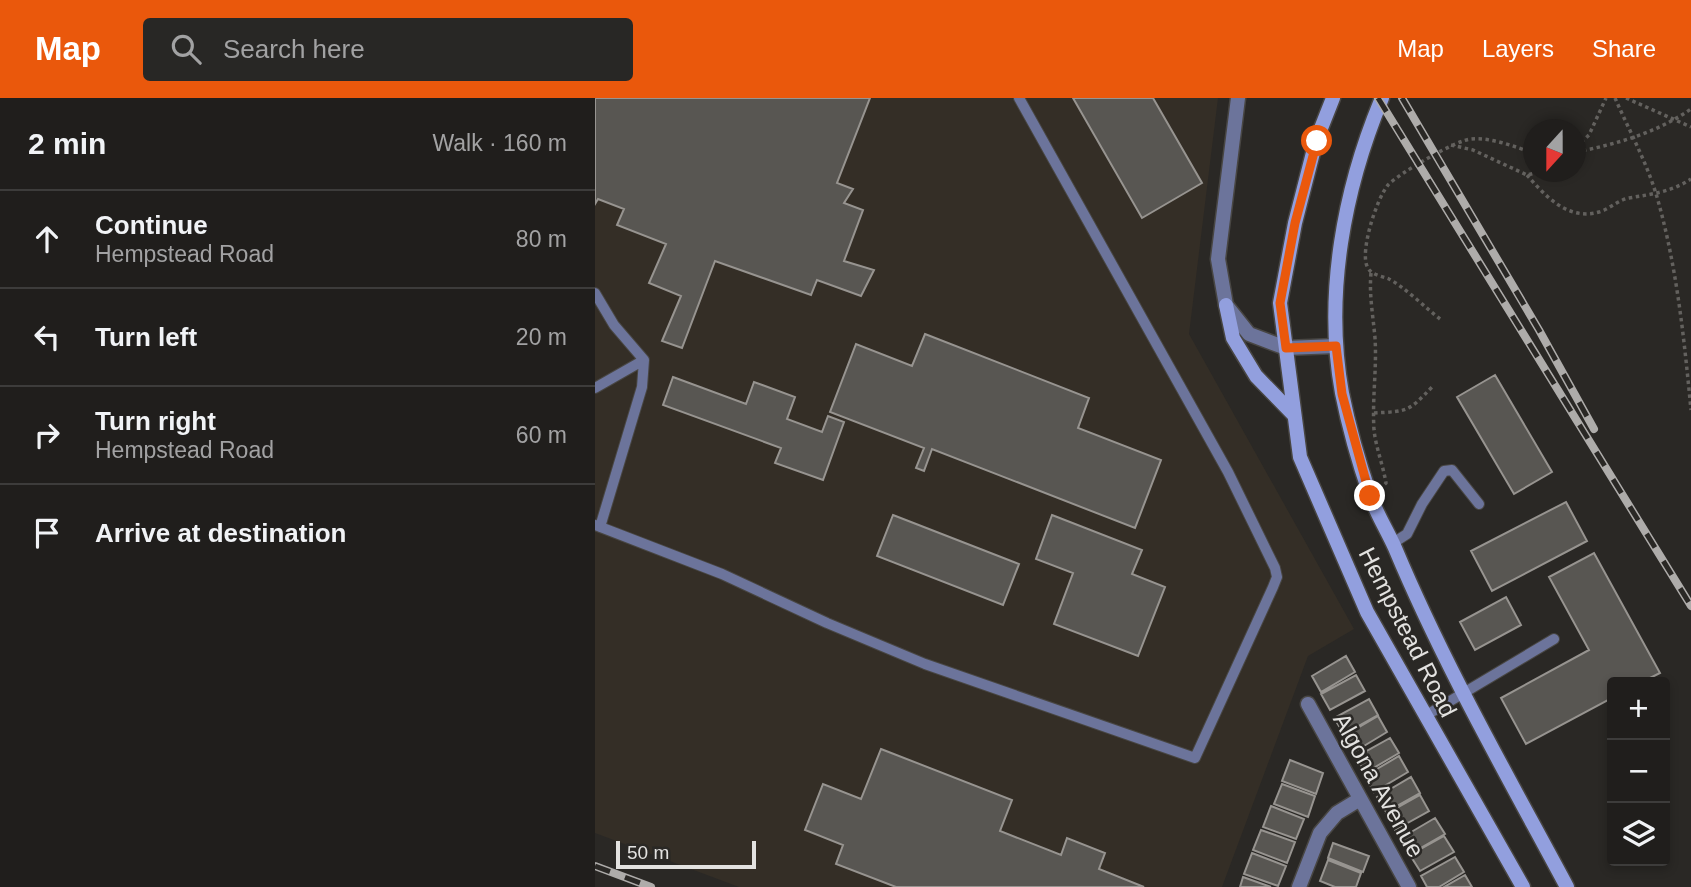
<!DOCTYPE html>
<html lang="en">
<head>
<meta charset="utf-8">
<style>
	:root { --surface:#201e1c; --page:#282725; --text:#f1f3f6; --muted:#a2a2a3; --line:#3d3c3b; --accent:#ea580c }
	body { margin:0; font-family:Helvetica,sans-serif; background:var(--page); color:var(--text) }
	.controls { position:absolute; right:21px; bottom:21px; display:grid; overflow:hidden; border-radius:7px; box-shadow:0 4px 10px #0003 }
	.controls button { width:63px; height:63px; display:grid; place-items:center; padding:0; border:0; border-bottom:2px solid var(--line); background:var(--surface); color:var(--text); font:35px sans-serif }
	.compass { position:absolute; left:928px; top:21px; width:63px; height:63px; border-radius:50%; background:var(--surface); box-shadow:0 4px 10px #0003; rotate:201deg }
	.scale { position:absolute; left:21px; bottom:18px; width:140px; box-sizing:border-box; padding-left:7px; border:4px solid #e3e2e0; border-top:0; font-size:19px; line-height:24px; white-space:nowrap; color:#e3e2e0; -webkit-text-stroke:5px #2a2825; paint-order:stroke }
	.stop { position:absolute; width:21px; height:21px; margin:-16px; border:5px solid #ea580c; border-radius:50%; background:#fff }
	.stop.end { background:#ea580c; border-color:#fff; box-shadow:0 2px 7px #0008 }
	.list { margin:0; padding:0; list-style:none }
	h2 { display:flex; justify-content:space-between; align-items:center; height:91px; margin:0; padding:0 28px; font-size:30px }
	h2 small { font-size:23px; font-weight:400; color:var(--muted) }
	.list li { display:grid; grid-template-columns:46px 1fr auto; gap:21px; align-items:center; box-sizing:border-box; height:98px; padding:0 28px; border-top:2px solid var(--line) }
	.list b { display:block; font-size:26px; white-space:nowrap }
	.list p { margin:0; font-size:23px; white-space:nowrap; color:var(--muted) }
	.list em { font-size:23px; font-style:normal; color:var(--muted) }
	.icon { flex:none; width:38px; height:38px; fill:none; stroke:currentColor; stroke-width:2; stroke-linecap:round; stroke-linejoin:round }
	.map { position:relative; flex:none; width:1096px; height:789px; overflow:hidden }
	header { display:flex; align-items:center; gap:42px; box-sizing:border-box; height:98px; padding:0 35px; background:var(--accent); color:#fff }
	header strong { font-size:33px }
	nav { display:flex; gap:38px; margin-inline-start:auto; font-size:24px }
	.search { width:490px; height:63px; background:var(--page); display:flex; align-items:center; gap:18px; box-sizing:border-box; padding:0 24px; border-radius:7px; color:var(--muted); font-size:26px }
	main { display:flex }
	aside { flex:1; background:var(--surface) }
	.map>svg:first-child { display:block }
	.built { fill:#342e26 }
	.building { fill:#585652; stroke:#979490; stroke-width:2 }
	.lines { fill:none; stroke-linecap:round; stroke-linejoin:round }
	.service-casing { stroke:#484643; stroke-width:12 }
	.minor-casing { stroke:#484643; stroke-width:17 }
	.tertiary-casing { stroke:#484643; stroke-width:17 }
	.secondary-casing { stroke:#484643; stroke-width:17 }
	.path { stroke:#63615e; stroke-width:3.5; stroke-dasharray:3.5 3.5; stroke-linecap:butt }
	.service { stroke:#6c749b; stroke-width:10 }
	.minor { stroke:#6c749b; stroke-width:14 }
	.tertiary { stroke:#6c749b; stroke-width:14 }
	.secondary { stroke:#929fde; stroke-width:14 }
	.rail-casing { stroke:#aeacaa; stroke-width:8 }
	.rail { stroke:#2a2825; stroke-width:5; stroke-dasharray:16; stroke-linecap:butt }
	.route { stroke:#ea580c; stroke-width:9 }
	.labels { text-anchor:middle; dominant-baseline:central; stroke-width:5; stroke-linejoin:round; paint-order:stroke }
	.street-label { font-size:24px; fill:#e3e2e0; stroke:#2a2825 }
</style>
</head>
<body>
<header>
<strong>Map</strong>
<div class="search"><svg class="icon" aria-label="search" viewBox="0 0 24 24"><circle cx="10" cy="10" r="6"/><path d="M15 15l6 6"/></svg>Search here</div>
<nav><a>Map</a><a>Layers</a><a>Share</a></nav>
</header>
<main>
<aside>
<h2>2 min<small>Walk · 160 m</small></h2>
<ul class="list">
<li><svg class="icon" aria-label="ahead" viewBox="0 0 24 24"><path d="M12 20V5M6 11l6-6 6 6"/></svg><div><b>Continue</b><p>Hempstead Road</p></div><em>80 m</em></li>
<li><svg class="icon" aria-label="left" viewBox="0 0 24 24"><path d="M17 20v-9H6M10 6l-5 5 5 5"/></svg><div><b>Turn left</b></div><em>20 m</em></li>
<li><svg class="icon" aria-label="right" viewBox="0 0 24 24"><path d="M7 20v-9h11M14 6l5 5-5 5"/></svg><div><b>Turn right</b><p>Hempstead Road</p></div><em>60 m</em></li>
<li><svg class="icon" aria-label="arrive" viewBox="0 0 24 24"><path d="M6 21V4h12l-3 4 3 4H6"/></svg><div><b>Arrive at destination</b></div></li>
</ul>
</aside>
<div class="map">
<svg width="1096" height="789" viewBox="0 0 1096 789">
	<rect width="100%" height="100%" fill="#2a2825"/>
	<path class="built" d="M 0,0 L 623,0 L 594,236 L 759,531 L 713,558 L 627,789 L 144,789 L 0,735 Z"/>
	<path class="building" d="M 0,0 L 275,0 L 242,85 L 258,91 L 249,105 L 268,112 L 249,163 L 279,172 L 266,198 L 222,182 L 216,197 L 120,163 L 87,250 L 67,243 L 86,198 L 54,185 L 71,146 L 22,127 L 29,111 L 3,101 L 0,106 Z
		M 478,0 L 558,0 L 607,85 L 547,120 Z
		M 330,236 L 494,300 L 483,330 L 566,362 L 540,430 L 337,351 L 329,373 L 321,370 L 329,350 L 235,314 L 261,246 L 317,268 Z
		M 900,277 L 957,374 L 919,396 L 862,299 Z
		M 78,279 L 151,306 L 159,284 L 200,299 L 192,321 L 227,334 L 233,318 L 249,324 L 228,382 L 180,365 L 186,350 L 68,307 Z
		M 971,404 L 992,443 L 897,493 L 876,453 Z
		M 298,417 L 424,466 L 408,507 L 282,458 Z
		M 457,417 L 547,452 L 537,476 L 570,489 L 543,558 L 459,526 L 478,475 L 441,461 Z
		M 999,455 L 1065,575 L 1047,584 L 1017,584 L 1017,600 L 931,646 L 906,600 L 994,552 L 954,479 Z
		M 911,499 L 926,527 L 880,552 L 865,524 Z
		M 751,558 L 760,574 L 726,594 L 717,578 Z
		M 761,577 L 770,593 L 735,612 L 726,596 Z
		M 774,601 L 783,617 L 749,636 L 739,620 Z
		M 783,618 L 792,634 L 759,654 L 749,638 Z
		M 795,640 L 804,655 L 770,675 L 761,659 Z
		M 286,651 L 417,702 L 405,733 L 466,757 L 472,740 L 510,755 L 504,771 L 549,789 L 301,789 L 241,766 L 248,747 L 210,732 L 228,686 L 266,701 Z
		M 804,658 L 813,674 L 779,694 L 770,678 Z
		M 695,662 L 728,675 L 721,696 L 687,683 Z
		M 816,679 L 825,695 L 791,714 L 782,699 Z
		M 687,686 L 720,698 L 713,719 L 679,706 Z
		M 825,697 L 834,713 L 800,732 L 791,716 Z
		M 676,708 L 709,721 L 701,741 L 668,729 Z
		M 840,720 L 850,736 L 815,756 L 806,740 Z
		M 666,732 L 700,744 L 692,765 L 658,752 Z
		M 849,738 L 859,754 L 825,773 L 815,757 Z
		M 738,745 L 774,758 L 768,774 L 733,760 Z
		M 657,755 L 691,768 L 683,788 L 649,776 Z
		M 860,759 L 869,774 L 844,789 L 832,789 L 826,778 Z
		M 733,762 L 766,775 L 761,789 L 740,789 L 725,783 Z
		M 870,777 L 877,789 L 849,789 Z
		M 648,779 L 676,789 L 645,789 Z"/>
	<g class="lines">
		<g class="service-casing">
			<path id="service" d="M 0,195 L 19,227 L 49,262 L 0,290
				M 0,427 L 127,476 L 232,525 L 330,566 L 600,660 L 678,489 L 682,479 L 680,470 L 633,374 L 424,0
				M 5,429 L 47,289 L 49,262
				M 798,445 L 812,436 L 827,406 L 849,373 L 857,372 L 884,406
				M 830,618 L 959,541"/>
		</g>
		<g class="minor-casing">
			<path id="minor" d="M 713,606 L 814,789
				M 704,789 L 725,735 L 742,715 L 765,701"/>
		</g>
		<g class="tertiary-casing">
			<path id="tertiary" d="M 643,0 L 623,161 L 631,207 L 654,236 L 691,250 L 741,248"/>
		</g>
		<g class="secondary-casing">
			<path id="secondary" d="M 738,0 L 721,43 L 700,125 L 685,205 L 705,359 L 772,514 L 928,789
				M 787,0 C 749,91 729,197 747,295 C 753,325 765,368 775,397 C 781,415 792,432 800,450 C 849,567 912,677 972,789
				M 631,207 L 638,240 L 661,278 L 699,317"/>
		</g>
		<path class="path" d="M 1020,0 C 1034,32 1052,65 1062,99 C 1082,169 1089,240 1096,312
			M 1031,0 L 1096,29
			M 856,47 L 878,52 L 932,77 L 945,74
			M 981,49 L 994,37 L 1011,0
			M 981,54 C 1022,46 1061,35 1096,11
			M 932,77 C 950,98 973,123 1004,114 C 1015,111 1023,102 1034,100 C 1057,96 1076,94 1096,81
			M 776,175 C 774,197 778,217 780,240 C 782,270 777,301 779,332 C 781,350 788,367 791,385 L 787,389
			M 845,221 C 831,210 808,188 794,181 C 787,178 775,177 772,168 C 765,152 782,100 793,87 C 803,76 861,42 876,41 C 896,39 920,49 939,55
			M 779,315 C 814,313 813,314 838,288"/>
		<use href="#service" class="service"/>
		<use href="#minor" class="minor"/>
		<use href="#tertiary" class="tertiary"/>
		<use href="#secondary" class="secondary"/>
		<g class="rail-casing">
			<path id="rail" d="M 783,0 L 1096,508
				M 807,0 L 944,232 L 999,331
				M 0,768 L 56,789"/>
		</g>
		<use href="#rail" class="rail"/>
	</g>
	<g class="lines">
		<path class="route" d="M 722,43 L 700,125 L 685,205 L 691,250 L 741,248 L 747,296 L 775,398"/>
	</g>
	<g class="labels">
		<g class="street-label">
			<text transform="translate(813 534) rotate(63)">Hempstead Road</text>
			<text transform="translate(784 687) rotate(61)">Algona Avenue</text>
		</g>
	</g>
</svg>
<div class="controls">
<button>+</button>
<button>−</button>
<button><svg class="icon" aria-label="layers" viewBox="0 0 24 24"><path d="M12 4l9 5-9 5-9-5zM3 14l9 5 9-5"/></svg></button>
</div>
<svg class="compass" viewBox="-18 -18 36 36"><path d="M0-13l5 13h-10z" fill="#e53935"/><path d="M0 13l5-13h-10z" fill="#a2a2a3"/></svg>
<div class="scale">50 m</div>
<div class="stop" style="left:722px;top:43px"></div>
<div class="stop end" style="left:775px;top:398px"></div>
</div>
</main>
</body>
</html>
